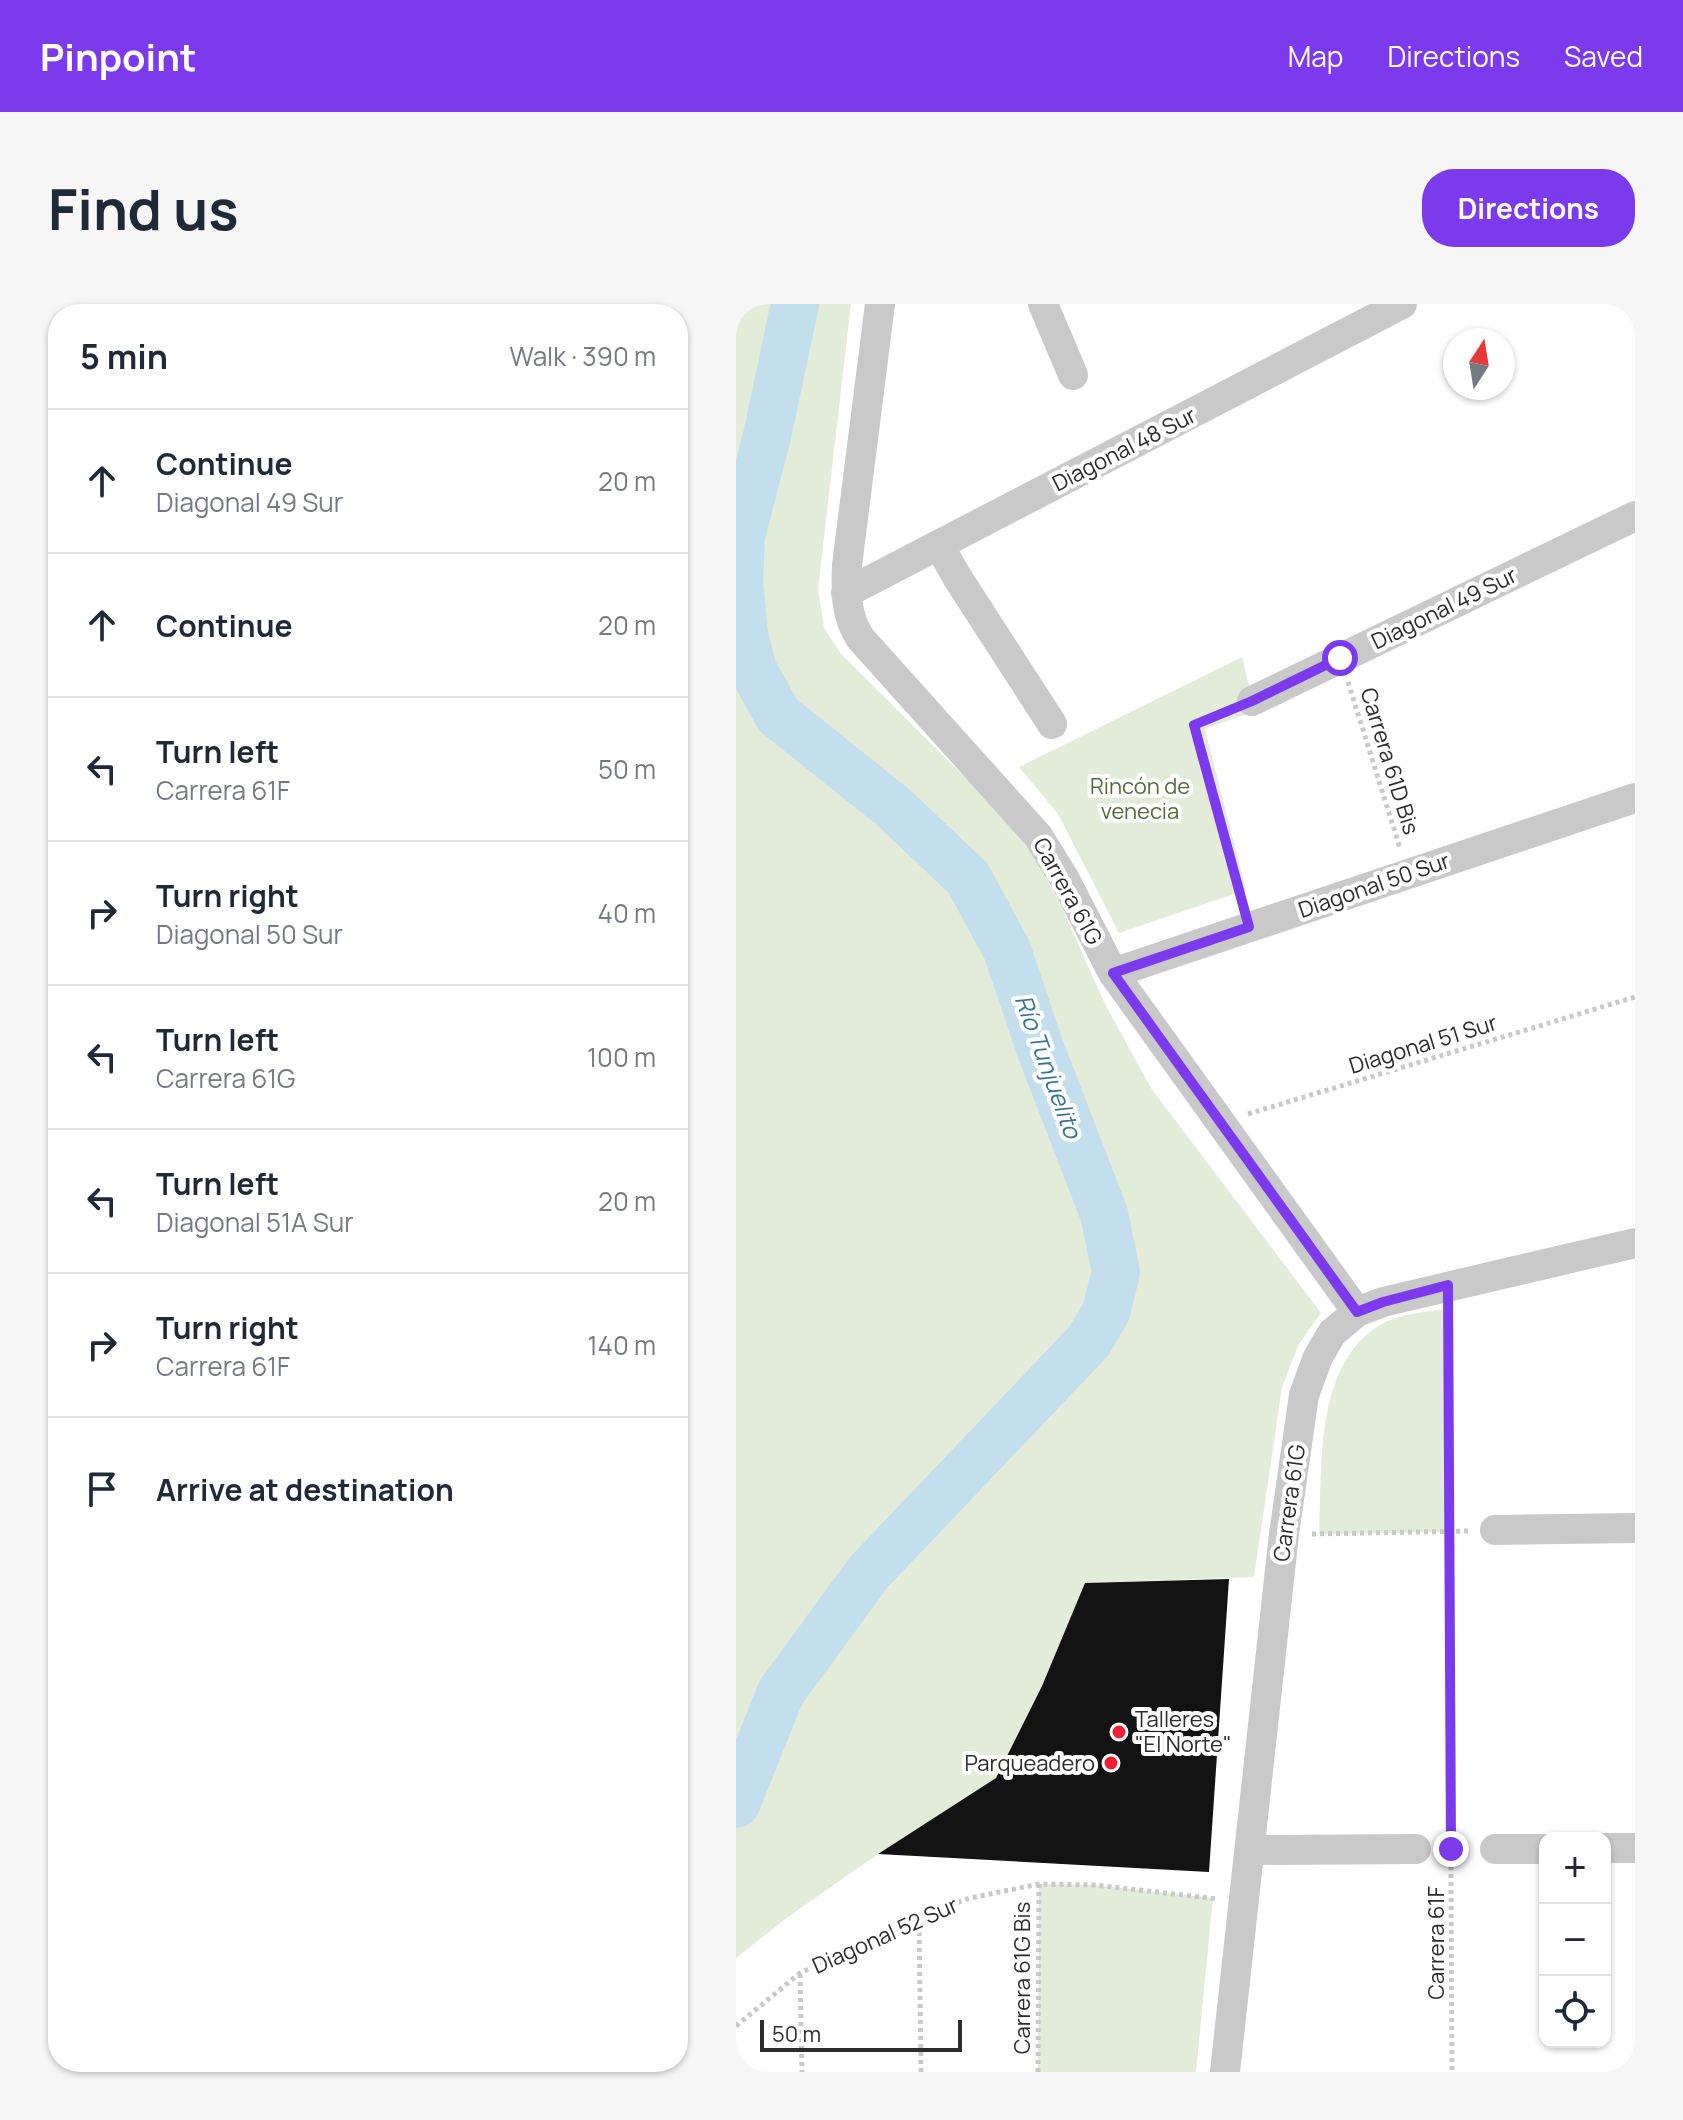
<!DOCTYPE html>
<html lang="en">
<head>
<meta charset="utf-8">
<style>
	:root { --surface:#fff; --page:#f6f6f7; --text:#1f2937; --muted:#747a83; --line:#e0e1e3; --accent:#7c3aed }
	body { margin:0; font-family:Manrope,sans-serif; background:var(--page); color:var(--text) }
	.controls { position:absolute; right:24px; bottom:24px; display:grid; overflow:hidden; border-radius:16px; box-shadow:0 2px 6px #0004 }
	.controls button { width:72px; height:72px; display:grid; place-items:center; padding:0; border:0; border-bottom:2px solid var(--line); background:var(--surface); color:var(--text); font:40px sans-serif }
	.compass { position:absolute; left:707px; top:24px; width:72px; height:72px; border-radius:50%; background:var(--surface); box-shadow:0 2px 6px #0004; rotate:12deg }
	.scale { position:absolute; left:24px; bottom:20px; width:202px; box-sizing:border-box; padding-left:8px; border:4px solid #2c2c2c; border-top:0; font-size:22px; line-height:28px; white-space:nowrap; color:#2c2c2c; -webkit-text-stroke:6px #fff; paint-order:stroke }
	.stop { position:absolute; width:24px; height:24px; margin:-18px; border:6px solid #7c3aed; border-radius:50%; background:#fff }
	.stop.end { background:#7c3aed; border-color:#fff; box-shadow:0 2px 8px #0008 }
	.list { margin:0; padding:0; list-style:none }
	h2 { display:flex; justify-content:space-between; align-items:center; height:104px; margin:0; padding:0 32px; font-size:34px }
	h2 small { font-size:26px; font-weight:400; color:var(--muted) }
	.list li { display:grid; grid-template-columns:52px 1fr auto; gap:24px; align-items:center; box-sizing:border-box; height:144px; padding:0 32px; border-top:2px solid var(--line) }
	.list b { display:block; font-size:30px; white-space:nowrap }
	.list p { margin:0; font-size:26px; white-space:nowrap; color:var(--muted) }
	.list em { font-size:26px; font-style:normal; color:var(--muted) }
	.icon { flex:none; width:44px; height:44px; fill:none; stroke:currentColor; stroke-width:2; stroke-linecap:round; stroke-linejoin:round }
	.map { position:relative; flex:none; width:899px; height:1768px; overflow:hidden; border-radius:32px }
	header { display:flex; align-items:center; gap:48px; box-sizing:border-box; height:112px; padding:0 40px; background:var(--accent); color:#fff }
	header strong { font-size:38px }
	nav { display:flex; gap:44px; margin-inline-start:auto; font-size:28px }
	.intro { display:flex; align-items:center; justify-content:space-between; box-sizing:border-box; height:192px; padding:0 48px }
	h1 { margin:0; font-size:56px }
	.button { padding:20px 36px; border-radius:32px; background:var(--accent); color:#fff; font-size:28px; font-weight:700 }
	main { display:flex; gap:48px; padding:0 48px }
	aside { flex:1; background:var(--surface); border-radius:32px; box-shadow:0 2px 6px #0004 }
	.map>svg:first-child { display:block }
	.green { fill:#e3ecd8 }
	.lines { fill:none; stroke-linecap:round; stroke-linejoin:round }
	.river { stroke:#c3deed; stroke-width:48 }
	.building { fill:#131313 }
	.path { stroke:#c9c9c9; stroke-width:5; stroke-dasharray:4 4; stroke-linecap:butt }
	.minor { stroke:#c9c9c9; stroke-width:30 }
	.route { stroke:#7c3aed; stroke-width:10 }
	.poi-dot { fill:#f22036; stroke:#fff; stroke-width:3 }
	.labels { text-anchor:middle; dominant-baseline:central; stroke-width:8; stroke-linejoin:round; paint-order:stroke }
	.street-label { font-size:22px; fill:#2c2c2c; stroke:#fff }
	.park-label { font-size:22px; fill:#516b37; stroke:#fff }
	.poi-label { font-size:22px; fill:#2c2c2c; stroke:#fff; text-anchor:start }
	.water-label { font-size:24px; font-style:italic; fill:#357294; stroke:#fff }
</style>
</head>
<body>
<header>
<strong>Pinpoint</strong>
<nav><a>Map</a><a>Directions</a><a>Saved</a></nav>
</header>
<div class="intro"><h1>Find us</h1><a class="button">Directions</a></div>
<main>
<aside>
<h2>5 min<small>Walk · 390 m</small></h2>
<ul class="list">
<li><svg class="icon" aria-label="ahead" viewBox="0 0 24 24"><path d="M12 20V5M6 11l6-6 6 6"/></svg><div><b>Continue</b><p>Diagonal 49 Sur</p></div><em>20 m</em></li>
<li><svg class="icon" aria-label="ahead" viewBox="0 0 24 24"><path d="M12 20V5M6 11l6-6 6 6"/></svg><div><b>Continue</b></div><em>20 m</em></li>
<li><svg class="icon" aria-label="left" viewBox="0 0 24 24"><path d="M17 20v-9H6M10 6l-5 5 5 5"/></svg><div><b>Turn left</b><p>Carrera 61F</p></div><em>50 m</em></li>
<li><svg class="icon" aria-label="right" viewBox="0 0 24 24"><path d="M7 20v-9h11M14 6l5 5-5 5"/></svg><div><b>Turn right</b><p>Diagonal 50 Sur</p></div><em>40 m</em></li>
<li><svg class="icon" aria-label="left" viewBox="0 0 24 24"><path d="M17 20v-9H6M10 6l-5 5 5 5"/></svg><div><b>Turn left</b><p>Carrera 61G</p></div><em>100 m</em></li>
<li><svg class="icon" aria-label="left" viewBox="0 0 24 24"><path d="M17 20v-9H6M10 6l-5 5 5 5"/></svg><div><b>Turn left</b><p>Diagonal 51A Sur</p></div><em>20 m</em></li>
<li><svg class="icon" aria-label="right" viewBox="0 0 24 24"><path d="M7 20v-9h11M14 6l5 5-5 5"/></svg><div><b>Turn right</b><p>Carrera 61F</p></div><em>140 m</em></li>
<li><svg class="icon" aria-label="arrive" viewBox="0 0 24 24"><path d="M6 21V4h12l-3 4 3 4H6"/></svg><div><b>Arrive at destination</b></div></li>
</ul>
</aside>
<div class="map">
<svg width="899" height="1768" viewBox="0 0 899 1768">
	<rect width="100%" height="100%" fill="#fff"/>
	<path class="green" d="M 0,0 L 115,0 L 82,285 L 88,324 L 105,350 L 268,512 L 300,555 L 327,606 L 369,700 L 415,784 L 585,1009 L 563,1040 L 546,1083 L 518,1273 L 349,1279 L 306,1382 L 260,1474 L 142,1550 L 52,1613 L 0,1654 Z
		M 506,353 L 519,407 L 469,425 L 510,586 L 383,629 L 322,510 L 283,463 Z
		M 712,1005 L 713,1228 L 583,1230 C 587,1164 578,1072 635,1027 C 656,1010 687,1008 712,1005 Z
		M 303,1580 L 359,1581 L 477,1594 L 460,1768 L 302,1768 Z"/>
	<g class="lines">
		<path class="river" d="M 0,1500 L 45,1388 L 133,1268 L 353,1037 L 370,1008 L 380,968 L 368,910 L 304,744 L 271,646 L 232,574 L 157,503 L 42,411 L 17,366 L 8,330 L 3,278 L 5,232 L 31,132 L 59,0"/>
	</g>
	<path class="building" d="M 493,1275 L 473,1568 L 142,1550 L 260,1474 L 306,1382 L 349,1279 Z"/>
	<g class="lines">
		<path class="path" d="M 612,378 L 664,544
			M 493,406 L 458,421 L 506,598
			M 512,810 L 899,693
			M 712,1010 L 716,1768
			M 576,1230 L 734,1227
			M 713,1545 L 735,1545
			M 183,1612 L 185,1768
			M 64,1670 L 66,1768
			M 0,1722 L 64,1669 L 183,1612 L 234,1594 L 303,1580 L 359,1581 L 482,1595
			M 302,1768 L 303,1580"/>
		<path class="minor" d="M 144,0 L 111,261 C 110,287 109,312 125,335 L 302,532 L 328,574 L 377,669 L 621,1008
			M 307,0 L 337,71
			M 203,241 L 221,273 L 316,420
			M 110,289 L 666,0
			M 516,397 L 899,212
			M 377,669 L 899,494
			M 759,1226 L 899,1224
			M 869,1544 L 899,1544
			M 759,1545 L 809,1545
			M 515,1546 L 680,1545
			M 489,1768 L 548,1230 L 568,1091 L 582,1053 L 596,1029 L 621,1008 L 647,998 L 899,939"/>
	</g>
	<g class="lines">
		<path class="route" d="M 604,354 L 516,397 L 458,421 L 513,623 L 377,669 L 621,1008 L 647,998 L 712,981 L 715,1545"/>
	</g>
	<g class="poi-dot">
		<circle cx="383" cy="1428" r="8"/>
		<circle cx="375" cy="1459" r="8"/>
	</g>
	<g class="labels">
		<g class="street-label">
			<text transform="translate(388 145) rotate(-27)">Diagonal 48 Sur</text>
			<text transform="translate(708 304) rotate(-26)">Diagonal 49 Sur</text>
			<text transform="translate(654 457) rotate(73)">Carrera 61D Bis</text>
			<text transform="translate(638 581) rotate(-19)">Diagonal 50 Sur</text>
			<text transform="translate(332 587) rotate(61)">Carrera 61G</text>
			<text transform="translate(687 740) rotate(-17)">Diagonal 51 Sur</text>
			<text transform="translate(553 1199) rotate(-82)">Carrera 61G</text>
			<text transform="translate(149 1631) rotate(-24)">Diagonal 52 Sur</text>
			<text transform="translate(700 1639) rotate(-90)">Carrera 61F</text>
			<text transform="translate(286 1674) rotate(-90)">Carrera 61G Bis</text>
		</g>
		<g class="park-label">
			<text x="404" y="482">Rincón de<tspan x="404" dy="25">venecia</tspan></text>
		</g>
		<g class="poi-label">
			<text x="399" y="1415">Talleres<tspan x="399" dy="25">"El Norte"</tspan></text>
			<text x="359" y="1459" text-anchor="end">Parqueadero</text>
		</g>
		<g class="water-label">
			<text transform="translate(313 762) rotate(70)">Río Tunjuelito</text>
		</g>
	</g>
</svg>
<div class="controls">
<button>+</button>
<button>−</button>
<button><svg class="icon" aria-label="locate" viewBox="0 0 24 24"><circle cx="12" cy="12" r="6"/><path d="M12 2v4M12 18v4M2 12h4M18 12h4"/></svg></button>
</div>
<svg class="compass" viewBox="-18 -18 36 36"><path d="M0-13l5 13h-10z" fill="#e53935"/><path d="M0 13l5-13h-10z" fill="#747a83"/></svg>
<div class="scale">50 m</div>
<div class="stop" style="left:604px;top:354px"></div>
<div class="stop end" style="left:715px;top:1545px"></div>
</div>
</main>
</body>
</html>
